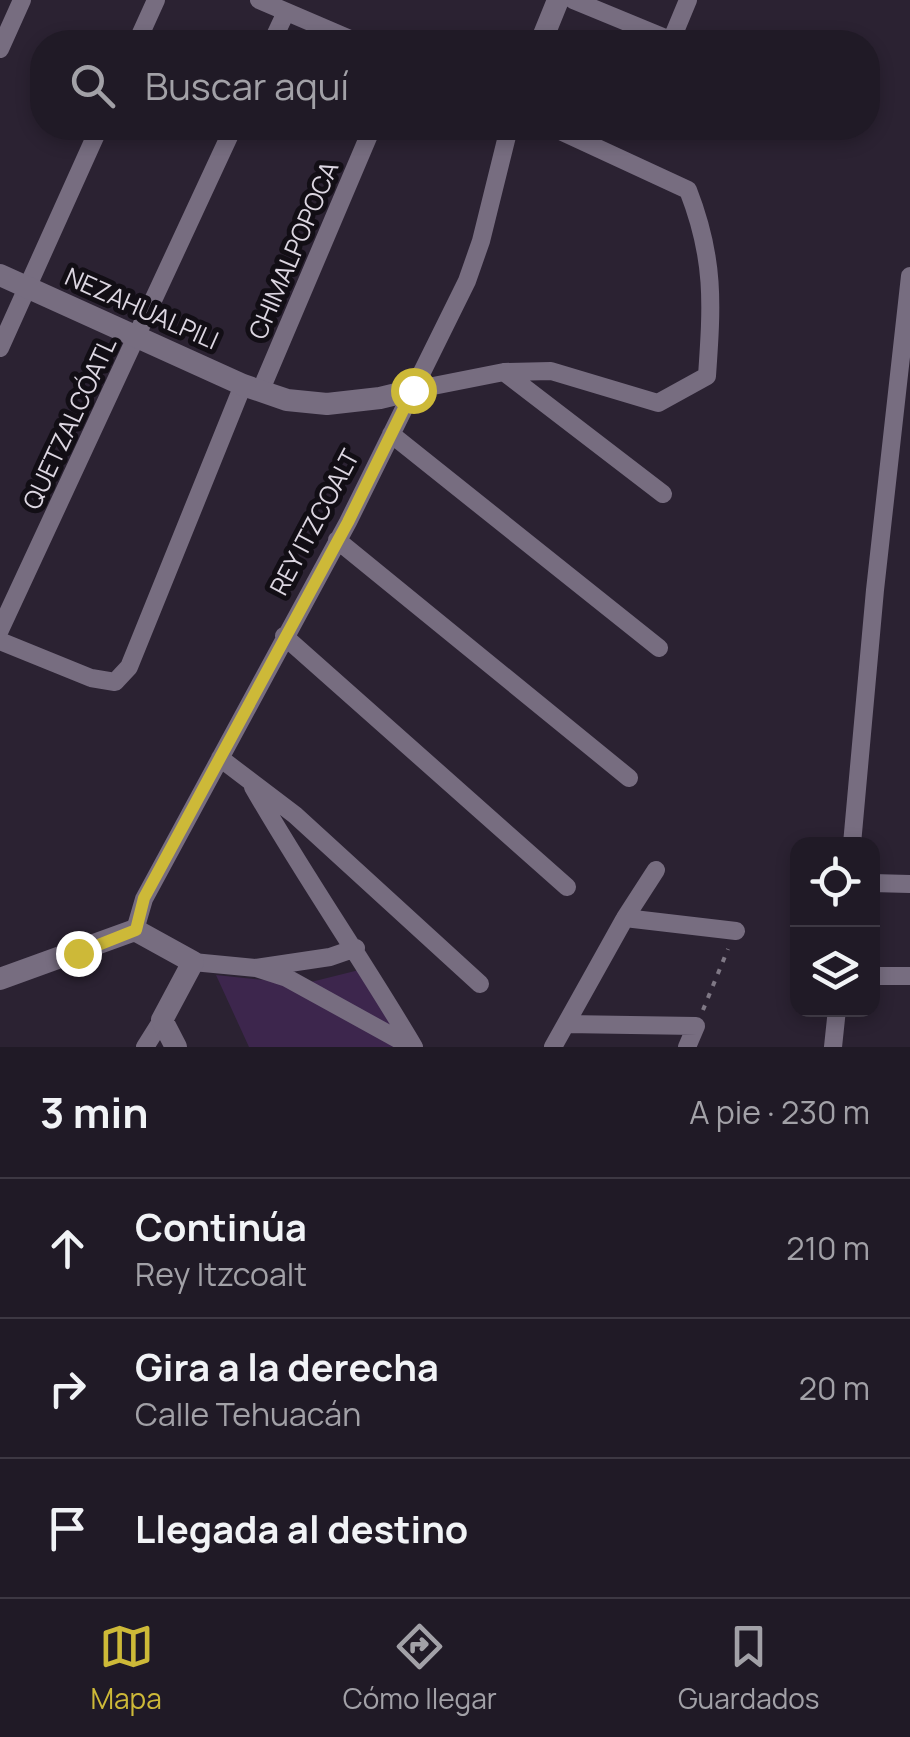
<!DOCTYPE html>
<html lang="es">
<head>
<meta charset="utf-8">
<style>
	:root { --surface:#201a26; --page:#2d2732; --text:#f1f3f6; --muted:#a2a1a7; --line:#3d3843; --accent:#cdb938 }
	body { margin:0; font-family:Manrope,sans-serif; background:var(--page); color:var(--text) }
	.controls { position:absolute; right:30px; bottom:30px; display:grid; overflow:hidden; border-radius:20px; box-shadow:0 5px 15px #0003 }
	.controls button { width:90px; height:90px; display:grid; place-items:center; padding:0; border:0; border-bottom:2px solid var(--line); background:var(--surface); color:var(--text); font:50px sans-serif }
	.stop { position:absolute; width:30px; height:30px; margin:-22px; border:8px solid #cdb938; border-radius:50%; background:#fff }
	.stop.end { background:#cdb938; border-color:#fff; box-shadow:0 2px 10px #0008 }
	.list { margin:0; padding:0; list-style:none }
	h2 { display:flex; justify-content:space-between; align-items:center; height:130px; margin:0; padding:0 40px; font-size:42px }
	h2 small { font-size:32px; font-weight:400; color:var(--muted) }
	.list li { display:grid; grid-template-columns:65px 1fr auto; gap:30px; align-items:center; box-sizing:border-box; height:140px; padding:0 40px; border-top:2px solid var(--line) }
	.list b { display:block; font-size:38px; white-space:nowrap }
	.list p { margin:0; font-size:32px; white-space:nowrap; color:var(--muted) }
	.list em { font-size:32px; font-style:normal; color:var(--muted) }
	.icon { flex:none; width:55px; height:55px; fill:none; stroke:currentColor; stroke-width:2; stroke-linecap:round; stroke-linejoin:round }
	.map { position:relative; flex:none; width:910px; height:1047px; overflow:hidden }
	.search { position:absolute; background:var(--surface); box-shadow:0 5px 15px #0003; left:30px; right:30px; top:30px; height:110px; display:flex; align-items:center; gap:25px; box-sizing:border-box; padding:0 35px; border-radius:40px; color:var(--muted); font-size:38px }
	.sheet { height:550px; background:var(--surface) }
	nav { display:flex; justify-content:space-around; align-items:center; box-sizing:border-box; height:140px; border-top:2px solid var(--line); background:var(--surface); font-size:28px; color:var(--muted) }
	nav a { display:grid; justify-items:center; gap:5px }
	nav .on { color:var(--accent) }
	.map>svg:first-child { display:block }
	.green { fill:#3d264d }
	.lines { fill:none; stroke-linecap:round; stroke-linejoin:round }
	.path { stroke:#7f7885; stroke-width:4; stroke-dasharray:5 8; stroke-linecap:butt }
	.minor { stroke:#776d80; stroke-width:18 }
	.tertiary { stroke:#776d80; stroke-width:22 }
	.route { stroke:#cdb938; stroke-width:12 }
	.labels { text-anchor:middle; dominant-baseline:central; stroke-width:10; stroke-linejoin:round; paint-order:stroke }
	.street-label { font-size:25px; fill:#dcd6e1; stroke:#120e15 }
</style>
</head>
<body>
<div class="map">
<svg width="910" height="1047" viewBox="0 0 910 1047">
	<rect width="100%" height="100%" fill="#2b2232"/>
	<path class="green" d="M 359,970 L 419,1047 L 249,1047 L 216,975 L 303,984 Z"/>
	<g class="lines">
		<path class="path" d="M 703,1010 L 728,949"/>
		<path class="minor" d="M 259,0 L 357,42
			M 573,0 L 675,42
			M 671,41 L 688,0
			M 137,42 L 156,0
			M 272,42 L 286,12
			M 0,49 L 22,0
			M 0,348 L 99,128
			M 504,372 L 663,494
			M 413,390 L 504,372 L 551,371 L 658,403 L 707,376 C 712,304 715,259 688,190 L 554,128
			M 260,392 L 372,128
			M 391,434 L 659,648
			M 337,540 L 629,778
			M 0,630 L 233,128
			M 284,636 L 567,887
			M 0,641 L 91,678 L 115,682 L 129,667 L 243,385
			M 220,758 L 295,815 L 480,984
			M 253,787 C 304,876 362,959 414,1047
			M 852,844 L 875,590 L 910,276
			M 872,883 L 910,884
			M 625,918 L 736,931
			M 135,930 L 144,899 L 348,522 L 467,281 L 481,241 L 509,128
			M 193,962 L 256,968 L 330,957 L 356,948
			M 256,968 L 287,978 L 412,1047
			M 872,976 L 910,976
			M 566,1024 L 696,1026 L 687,1047
			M 145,1047 L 162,1020
			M 553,1047 L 625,918 L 656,870
			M 833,1047 L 837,1009"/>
		<path class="tertiary" d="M 541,42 L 558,0
			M 0,275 L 243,385 L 287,400 L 327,404 L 380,398 L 413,390
			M 0,979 L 135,930 L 193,962 L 162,1020 L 176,1047"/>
	</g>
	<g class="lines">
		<path class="route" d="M 78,953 L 136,930 L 144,898 L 348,522 L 413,390"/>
	</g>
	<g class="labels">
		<g class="street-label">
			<text transform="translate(293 250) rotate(-67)">CHIMALPOPOCA</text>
			<text transform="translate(142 308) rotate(24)">NEZAHUALPILI</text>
			<text transform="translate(69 423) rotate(-65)">QUETZALCÓATL</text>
			<text transform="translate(314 522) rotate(-62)">REY ITZCOALT</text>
		</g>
	</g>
</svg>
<div class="controls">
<button><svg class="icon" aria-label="locate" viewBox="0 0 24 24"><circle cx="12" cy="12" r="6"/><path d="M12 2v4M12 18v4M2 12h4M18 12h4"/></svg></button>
<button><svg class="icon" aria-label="layers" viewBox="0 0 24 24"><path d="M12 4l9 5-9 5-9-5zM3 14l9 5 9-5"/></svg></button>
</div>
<div class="stop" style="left:413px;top:390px"></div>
<div class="stop end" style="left:78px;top:953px"></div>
<div class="search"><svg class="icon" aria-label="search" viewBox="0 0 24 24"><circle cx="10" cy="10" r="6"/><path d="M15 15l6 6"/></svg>Buscar aquí</div>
</div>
<section class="sheet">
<h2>3 min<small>A pie · 230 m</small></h2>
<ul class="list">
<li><svg class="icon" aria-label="ahead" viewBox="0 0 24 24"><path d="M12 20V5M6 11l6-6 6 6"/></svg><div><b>Continúa</b><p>Rey Itzcoalt</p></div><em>210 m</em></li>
<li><svg class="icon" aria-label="right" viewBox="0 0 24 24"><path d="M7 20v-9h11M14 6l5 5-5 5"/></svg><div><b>Gira a la derecha</b><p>Calle Tehuacán</p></div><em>20 m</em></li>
<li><svg class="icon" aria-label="arrive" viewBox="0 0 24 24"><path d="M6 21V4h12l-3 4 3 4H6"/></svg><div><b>Llegada al destino</b></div></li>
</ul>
</section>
<nav>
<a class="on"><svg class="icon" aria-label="map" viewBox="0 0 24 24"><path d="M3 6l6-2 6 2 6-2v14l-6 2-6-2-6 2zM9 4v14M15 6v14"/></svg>Mapa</a>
<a><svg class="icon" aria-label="directions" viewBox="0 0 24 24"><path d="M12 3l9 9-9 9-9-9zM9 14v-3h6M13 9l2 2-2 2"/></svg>Cómo llegar</a>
<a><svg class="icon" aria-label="saved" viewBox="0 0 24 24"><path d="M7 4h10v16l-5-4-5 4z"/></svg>Guardados</a>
</nav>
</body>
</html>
